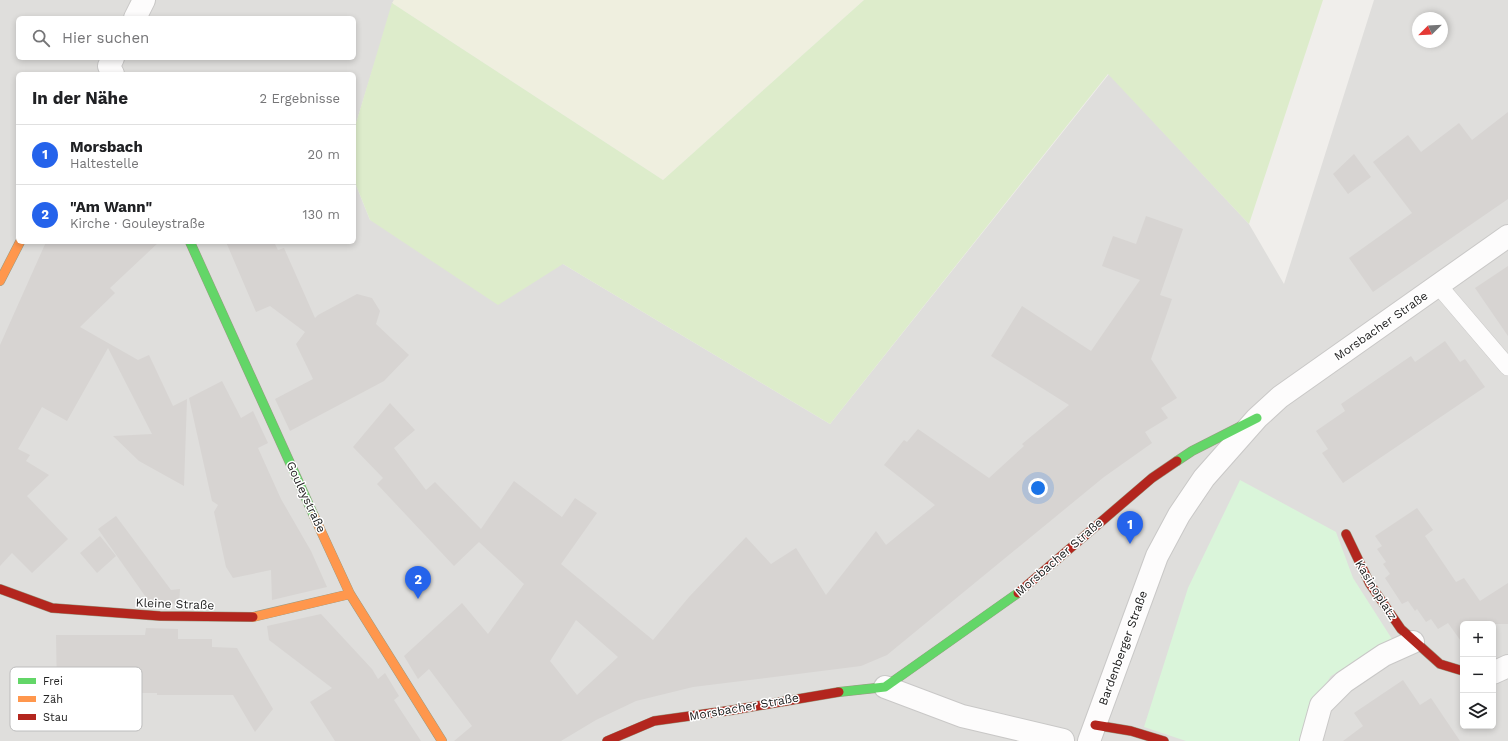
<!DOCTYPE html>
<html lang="de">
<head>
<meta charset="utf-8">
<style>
	:root { --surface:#fff; --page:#f2f2f2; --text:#202124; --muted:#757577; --line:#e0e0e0; --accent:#2563eb }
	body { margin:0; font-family:"Work Sans",sans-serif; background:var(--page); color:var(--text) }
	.controls { position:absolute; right:12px; bottom:12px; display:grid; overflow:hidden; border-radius:6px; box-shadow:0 2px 6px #0003 }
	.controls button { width:36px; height:36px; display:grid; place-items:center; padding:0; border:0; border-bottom:1px solid var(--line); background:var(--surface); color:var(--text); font:20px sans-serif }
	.compass { position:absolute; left:1412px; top:12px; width:36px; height:36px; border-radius:50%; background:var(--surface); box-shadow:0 2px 6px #0003; rotate:246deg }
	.you { position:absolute; left:1038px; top:488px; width:14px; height:14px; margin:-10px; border:3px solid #fff; border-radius:50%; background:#1a73e8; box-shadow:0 0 0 6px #1a73e833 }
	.badge { display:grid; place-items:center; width:26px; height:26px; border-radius:50%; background:var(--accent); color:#fff; font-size:13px; font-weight:700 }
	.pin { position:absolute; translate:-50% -33px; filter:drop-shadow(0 1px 2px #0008) }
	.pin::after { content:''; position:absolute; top:21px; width:14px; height:12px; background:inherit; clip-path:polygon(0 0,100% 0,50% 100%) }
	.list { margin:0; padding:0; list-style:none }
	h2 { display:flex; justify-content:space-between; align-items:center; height:52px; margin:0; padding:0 16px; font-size:17px }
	h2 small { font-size:13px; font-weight:400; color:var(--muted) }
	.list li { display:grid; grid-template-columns:26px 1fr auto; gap:12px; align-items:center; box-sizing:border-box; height:60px; padding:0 16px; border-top:1px solid var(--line) }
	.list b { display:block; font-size:15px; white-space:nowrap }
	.list p { margin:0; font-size:13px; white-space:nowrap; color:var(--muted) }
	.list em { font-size:13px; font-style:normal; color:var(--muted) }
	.icon { flex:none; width:22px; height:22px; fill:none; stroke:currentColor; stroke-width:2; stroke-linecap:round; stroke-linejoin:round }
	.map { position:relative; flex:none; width:1508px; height:741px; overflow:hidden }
	.search { position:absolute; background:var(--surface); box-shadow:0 2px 6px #0003; left:16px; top:16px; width:340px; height:44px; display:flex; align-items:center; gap:10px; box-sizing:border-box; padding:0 14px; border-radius:6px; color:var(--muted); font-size:15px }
	.panel { position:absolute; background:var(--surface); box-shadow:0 2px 6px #0003; left:16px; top:72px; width:340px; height:172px; border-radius:6px }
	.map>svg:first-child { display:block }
	.residential { fill:#dfdedc; fill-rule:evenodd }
	.farmland { fill:#efefdf }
	.grass { fill:#ddeccb }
	.park { fill:#daf5da }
	.building { fill:#d7d4d2; fill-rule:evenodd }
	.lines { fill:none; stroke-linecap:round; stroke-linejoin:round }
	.lane-casing { stroke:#c9c8c7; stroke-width:18 }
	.street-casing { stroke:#c9c8c7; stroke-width:24 }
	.fast-casing { stroke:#999a82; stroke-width:10 }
	.slow-casing { stroke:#999a82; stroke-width:10 }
	.jam-casing { stroke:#999a82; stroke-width:10 }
	.lane { stroke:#fdfcfc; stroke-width:17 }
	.street { stroke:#fdfcfc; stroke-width:22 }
	.fast { stroke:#63d668; stroke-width:9 }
	.slow { stroke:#ff974d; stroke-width:9 }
	.jam { stroke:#b3261e; stroke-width:9 }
	.labels { text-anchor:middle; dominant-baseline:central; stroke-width:3; stroke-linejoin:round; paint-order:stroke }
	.street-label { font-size:12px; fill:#222; stroke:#fff }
	.key { fill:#fff; stroke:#bdbdbd; stroke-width:1 }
	.key-label { font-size:11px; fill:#222 }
</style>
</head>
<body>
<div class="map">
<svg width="1508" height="741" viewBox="0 0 1508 741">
	<rect width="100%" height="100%" fill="#f0eeeb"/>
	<path class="residential" d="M 0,0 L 394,0 L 354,130 L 354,74 L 18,74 L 18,242 L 354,242 L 354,180 L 370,220 L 563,264 L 830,424 L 1109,74 L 1249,224 L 1284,284 L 1374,0 L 1508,0 L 1508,741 L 0,741 ZM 18,18 L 354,18 L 354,58 L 18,58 ZM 1418,18 L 1442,18 L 1442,42 L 1418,42 ZM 1463,624 L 1493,624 L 1493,726 L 1463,726 Z"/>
	<path class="farmland" d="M 394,0 L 864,0 L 663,180 L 392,3 Z"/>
	<path class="grass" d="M 864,0 L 1323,0 L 1249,224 L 1108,74 L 830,424 L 563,264 L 498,305 L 370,220 L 354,180 L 354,130 L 392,3 L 663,180 Z"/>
	<path class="park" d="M 1240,480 L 1336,532 L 1353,578 L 1392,639 L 1331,676 L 1314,702 L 1299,741 L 1186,741 L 1144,727 L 1188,588 Z"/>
	<path class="building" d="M 1508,112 L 1508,199 L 1373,292 L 1349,258 L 1412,213 L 1373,162 L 1408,135 L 1421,152 L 1459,123 L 1472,140 Z
		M 1354,154 L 1371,177 L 1348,194 L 1333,174 Z
		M 1146,216 L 1183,229 L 1160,295 L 1172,299 L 1151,359 L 1177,398 L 1161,408 L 1168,418 L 1145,432 L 1152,443 L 1104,477 L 887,655 L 861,666 L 693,687 L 636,701 L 596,720 L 561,741 L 454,741 L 472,726 L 429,669 L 418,679 L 404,656 L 462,603 L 488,634 L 524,584 L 479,542 L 454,566 L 377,484 L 383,478 L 353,447 L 390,403 L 415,430 L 394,448 L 426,490 L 435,482 L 481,529 L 514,481 L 562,517 L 575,498 L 597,513 L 561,564 L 653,640 L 689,597 L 746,537 L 771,564 L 796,548 L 826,595 L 876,531 L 886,545 L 935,505 L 884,465 L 904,440 L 907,442 L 918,429 L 989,478 L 1024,446 L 1022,444 L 1069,405 L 991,356 L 1022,306 L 1091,351 L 1140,280 L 1102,266 L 1113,236 L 1136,244 ZM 576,620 L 618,657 L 577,695 L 550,661 Z
		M 46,242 L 159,242 L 110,288 L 115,293 L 80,327 L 138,360 L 149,355 L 173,406 L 187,399 L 184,486 L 139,461 L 113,436 L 152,434 L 108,348 L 67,421 L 42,407 L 18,449 L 30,455 L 26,461 L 49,475 L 27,496 L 68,539 L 32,573 L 12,553 L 0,566 L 0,345 Z
		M 226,242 L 274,242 L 278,250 L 284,248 L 315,318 L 318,315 L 357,294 L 372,298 L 380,311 L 376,324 L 409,355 L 384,381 L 290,431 L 275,399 L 313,379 L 296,344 L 305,332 L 270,306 L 256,312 Z
		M 1508,266 L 1508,336 L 1475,288 Z
		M 1445,341 L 1460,362 L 1465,359 L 1485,387 L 1343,483 L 1322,453 L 1328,449 L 1316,431 L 1345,411 L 1341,404 L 1411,356 L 1415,362 Z
		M 222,381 L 241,418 L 253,411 L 268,443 L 258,448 L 281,499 L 311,551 L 327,587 L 272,600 L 271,570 L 233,578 L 226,567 L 214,512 L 218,505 L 212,501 L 189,398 Z
		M 1417,508 L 1433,530 L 1425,536 L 1456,582 L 1464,578 L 1480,601 L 1508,583 L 1508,624 L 1463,624 L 1463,644 L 1448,623 L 1438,629 L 1431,619 L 1426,622 L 1417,609 L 1415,611 L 1408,601 L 1402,604 L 1385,578 L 1390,574 L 1383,564 L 1386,562 L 1377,549 L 1382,546 L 1375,536 Z
		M 116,516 L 171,590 L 180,589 L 179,604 L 150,603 L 98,529 Z
		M 100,536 L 116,556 L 97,573 L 80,553 Z
		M 321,614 L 372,669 L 378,679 L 385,673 L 399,696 L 394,700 L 421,741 L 335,741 L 310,702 L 332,688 L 269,640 L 267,626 Z
		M 146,628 L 178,629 L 178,639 L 212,639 L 212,647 L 237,648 L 273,709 L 255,732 L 233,695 L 157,695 L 157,693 L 57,693 L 56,635 L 145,635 Z
		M 1403,680 L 1420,705 L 1431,698 L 1460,741 L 1343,741 L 1363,726 L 1354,713 Z"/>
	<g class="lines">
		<g class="lane-casing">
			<path id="lane" d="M 1438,285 L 1508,367"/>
		</g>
		<g class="street-casing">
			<path id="street" d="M 135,18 L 144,0
				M 113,74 L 109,66 L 113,58
				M 1493,673 L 1508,666
				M 885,687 L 962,716 L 1063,740
				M 1089,741 L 1157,556 L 1179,515 L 1204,478 L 1257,418 L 1280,397 L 1508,236
				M 1311,741 L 1321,705 L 1344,682 L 1384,655 L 1413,642"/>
		</g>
		<g class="fast-casing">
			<path id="fast" d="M 190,242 L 314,516
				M 1177,461 L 1192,451 L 1257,418
				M 839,692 L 885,687 L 1018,593"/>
		</g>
		<g class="slow-casing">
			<path id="slow" d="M 0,281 L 20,242
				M 314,516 L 350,594 L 442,741
				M 253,617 L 350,594"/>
		</g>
		<g class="jam-casing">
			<path id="jam" d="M 1346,534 L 1370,584 L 1401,629 L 1440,664 L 1463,671
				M 0,589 L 52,608 L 160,616 L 253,617
				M 1018,593 L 1152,478 L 1177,461
				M 1095,725 L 1131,731 L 1164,741
				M 607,741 L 654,721 L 733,710 L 839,692"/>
		</g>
		<use href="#lane" class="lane"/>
		<use href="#street" class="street"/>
		<use href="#fast" class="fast"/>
		<use href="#slow" class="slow"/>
		<use href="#jam" class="jam"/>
	</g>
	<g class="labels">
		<g class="street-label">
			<text transform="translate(1381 326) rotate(-35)">Morsbacher Straße</text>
			<text transform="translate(306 497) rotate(65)">Gouleystraße</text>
			<text transform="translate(1059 557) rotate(-41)">Morsbacher Straße</text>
			<text transform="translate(1376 590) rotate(58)">Kasinoplatz</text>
			<text transform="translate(175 604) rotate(2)">Kleine Straße</text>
			<text transform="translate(1123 648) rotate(-70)">Bardenberger Straße</text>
			<text transform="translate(744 707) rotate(-10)">Morsbacher Straße</text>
		</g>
	</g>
	<rect x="10" y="667" width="132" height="64" rx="6" class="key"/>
	<rect x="18" y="678" width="18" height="6" fill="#63d668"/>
	<rect x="18" y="696" width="18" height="6" fill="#ff974d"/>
	<rect x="18" y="714" width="18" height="6" fill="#b3261e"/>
	<g class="key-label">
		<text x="43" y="685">Frei</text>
		<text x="43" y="703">Zäh</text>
		<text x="43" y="721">Stau</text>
	</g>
</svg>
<div class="controls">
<button>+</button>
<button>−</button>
<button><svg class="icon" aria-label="layers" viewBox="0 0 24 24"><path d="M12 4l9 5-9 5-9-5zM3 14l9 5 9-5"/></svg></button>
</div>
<svg class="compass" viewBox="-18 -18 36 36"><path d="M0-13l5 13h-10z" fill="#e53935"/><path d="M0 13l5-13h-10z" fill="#757577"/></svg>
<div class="you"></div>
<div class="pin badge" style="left:1130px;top:544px">1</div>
<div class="pin badge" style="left:418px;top:599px">2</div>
<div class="search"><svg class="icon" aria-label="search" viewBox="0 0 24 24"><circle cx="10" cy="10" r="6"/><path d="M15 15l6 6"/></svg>Hier suchen</div>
<section class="panel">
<h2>In der Nähe<small>2 Ergebnisse</small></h2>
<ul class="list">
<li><span class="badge">1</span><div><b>Morsbach</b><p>Haltestelle</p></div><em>20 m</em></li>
<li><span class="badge">2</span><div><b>&quot;Am Wann&quot;</b><p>Kirche · Gouleystraße</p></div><em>130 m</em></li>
</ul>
</section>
</div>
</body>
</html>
